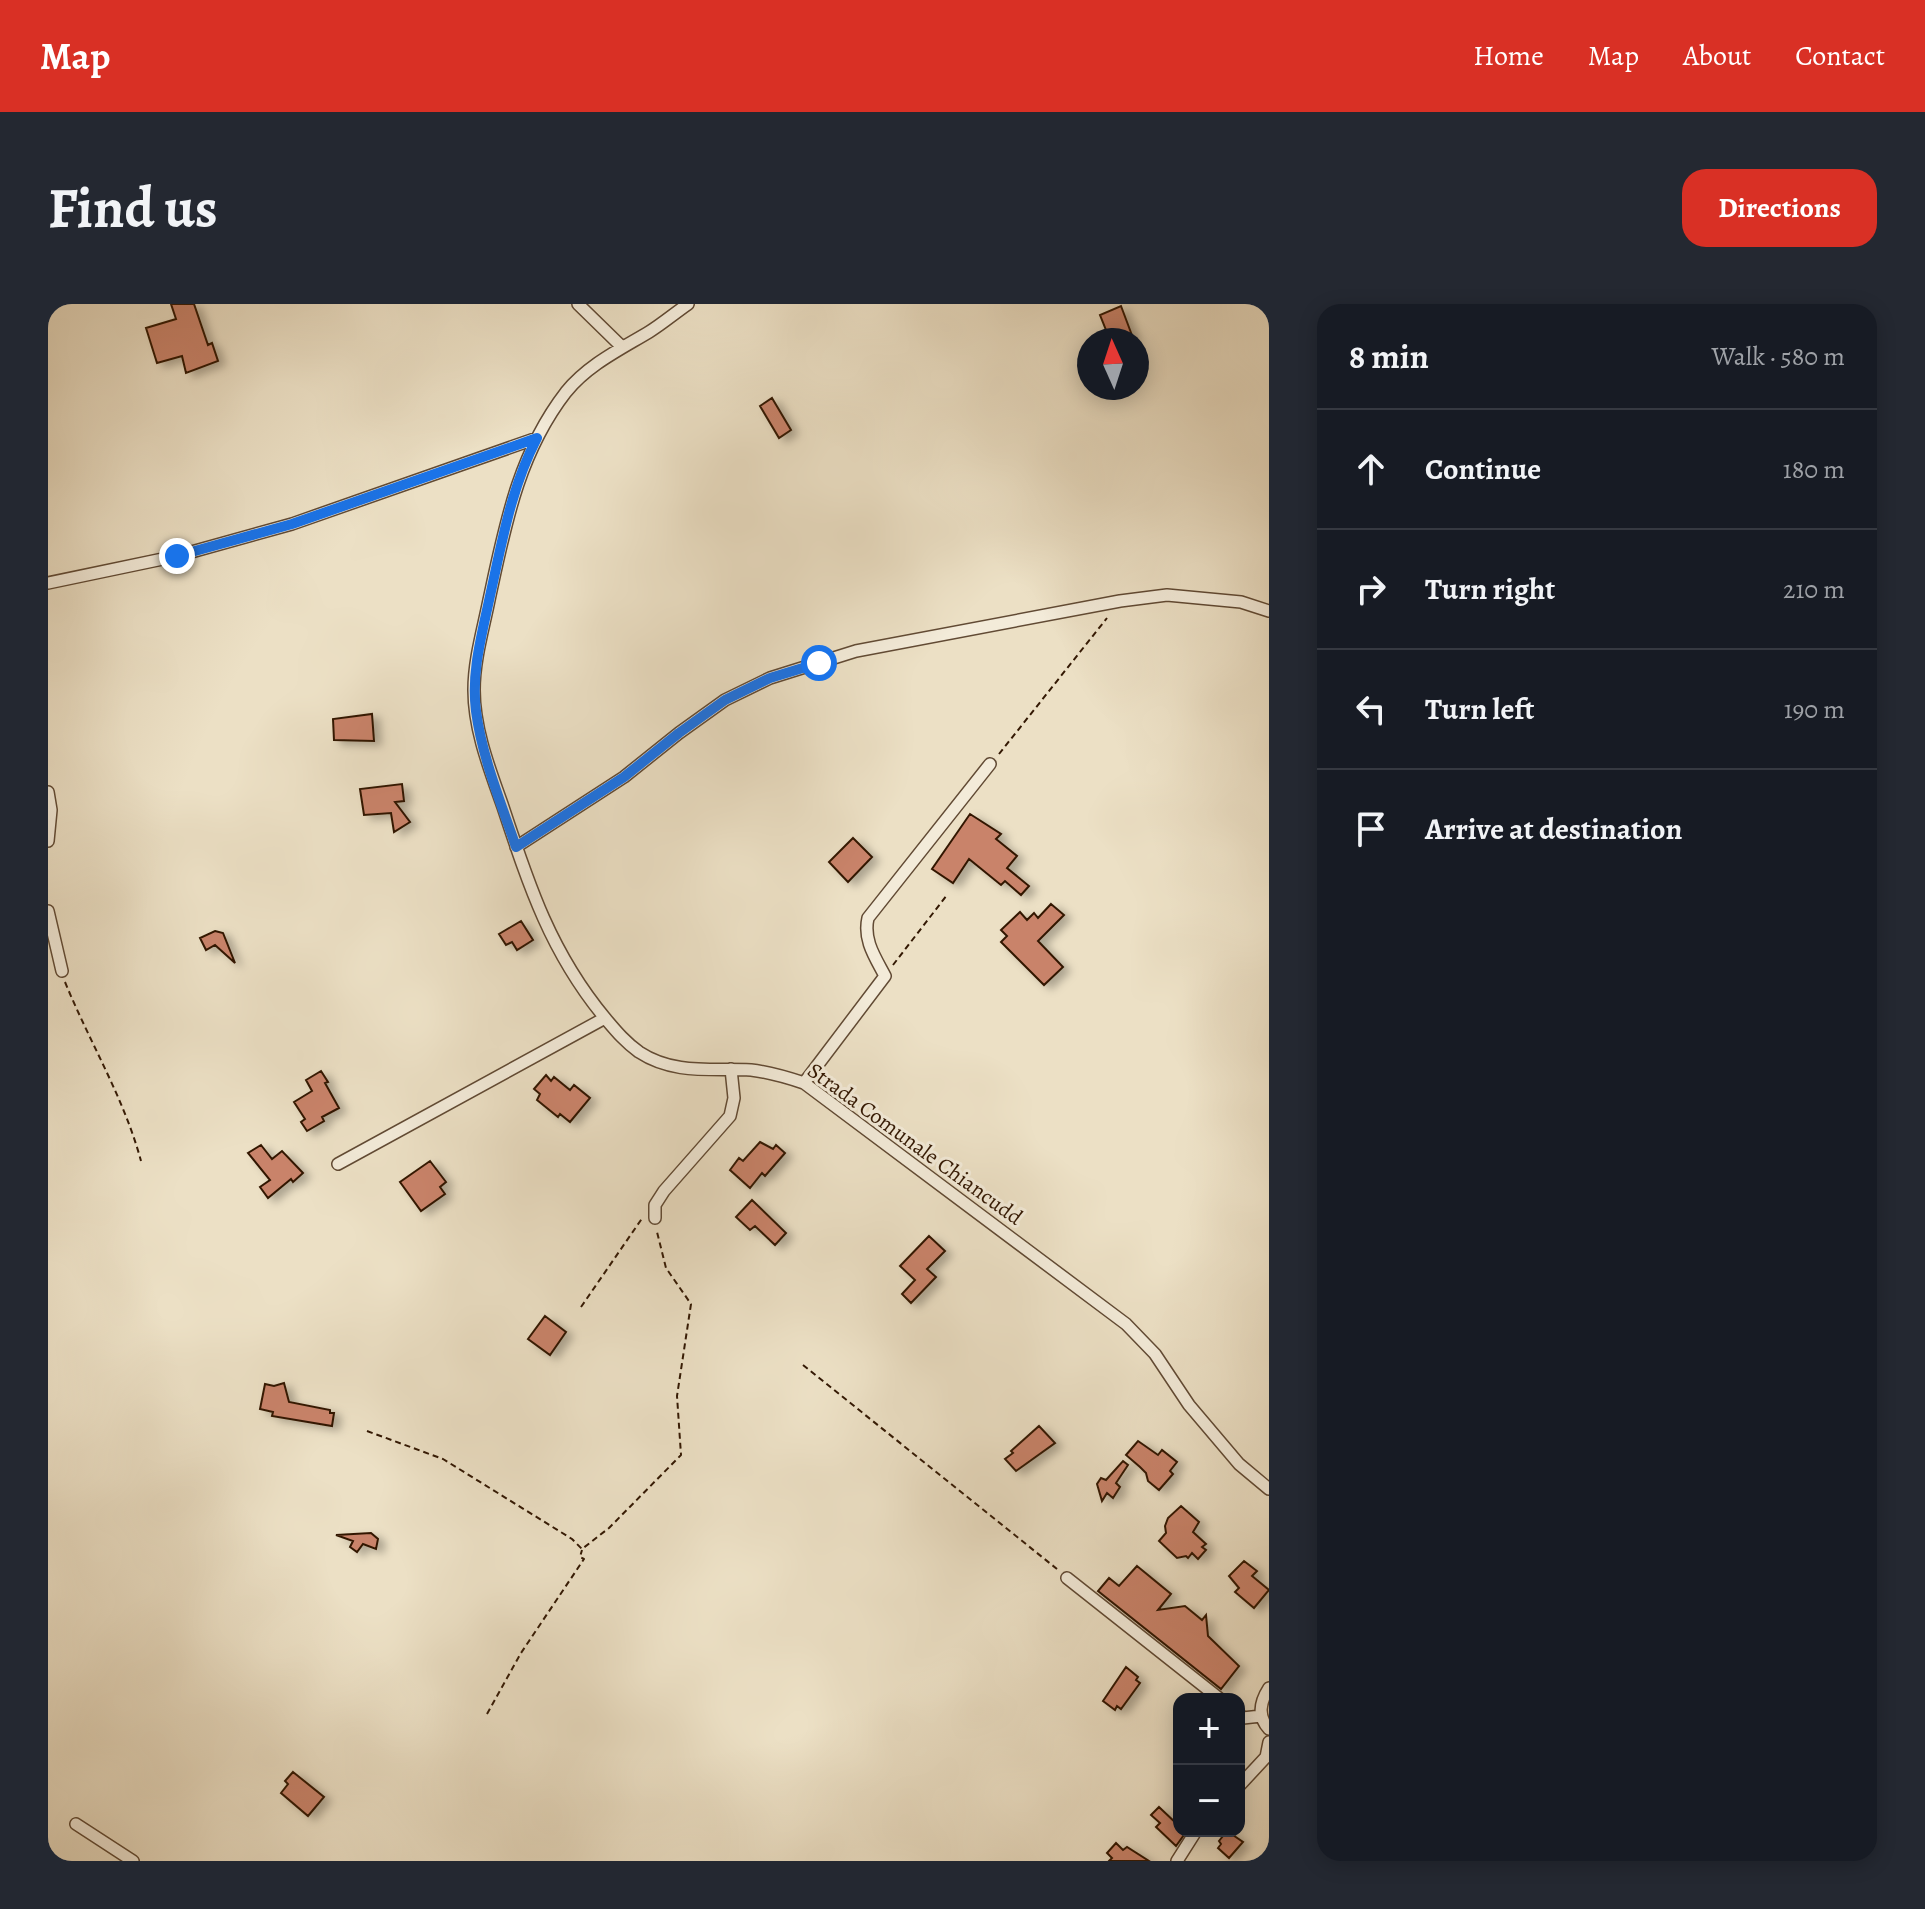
<!DOCTYPE html>
<html lang="en">
<head>
<meta charset="utf-8">
<style>
	:root { --surface:#171b24; --page:#242831; --text:#f1f3f6; --muted:#9ea1a6; --line:#363941; --accent:#d93025 }
	body { margin:0; font-family:Alegreya,serif; background:var(--page); color:var(--text) }
	.controls { position:absolute; right:24px; bottom:24px; display:grid; overflow:hidden; border-radius:16px; box-shadow:0 4px 20px #0003 }
	.controls button { width:72px; height:72px; display:grid; place-items:center; padding:0; border:0; border-bottom:2px solid var(--line); background:var(--surface); color:var(--text); font:40px sans-serif }
	.compass { position:absolute; left:1029px; top:24px; width:72px; height:72px; border-radius:50%; background:var(--surface); box-shadow:0 4px 20px #0003; rotate:357deg }
	.stop { position:absolute; width:24px; height:24px; margin:-18px; border:6px solid #1a73e8; border-radius:50%; background:#fff }
	.stop.end { background:#1a73e8; border-color:#fff; box-shadow:0 2px 8px #0008 }
	.list { margin:0; padding:0; list-style:none }
	h2 { display:flex; justify-content:space-between; align-items:center; height:104px; margin:0; padding:0 32px; font-size:34px }
	h2 small { font-size:26px; font-weight:400; color:var(--muted) }
	.list li { display:grid; grid-template-columns:52px 1fr auto; gap:24px; align-items:center; box-sizing:border-box; height:120px; padding:0 32px; border-top:2px solid var(--line) }
	.list b { display:block; font-size:30px; white-space:nowrap }
	.list em { font-size:26px; font-style:normal; color:var(--muted) }
	.icon { flex:none; width:44px; height:44px; fill:none; stroke:currentColor; stroke-width:2; stroke-linecap:round; stroke-linejoin:round }
	.map { position:relative; flex:none; width:1221px; height:1557px; overflow:hidden; border-radius:24px }
	header { display:flex; align-items:center; gap:48px; box-sizing:border-box; height:112px; padding:0 40px; background:var(--accent); color:#fff }
	header strong { font-size:38px }
	nav { display:flex; gap:44px; margin-inline-start:auto; font-size:28px }
	.intro { display:flex; align-items:center; justify-content:space-between; box-sizing:border-box; height:192px; padding:0 48px }
	h1 { margin:0; font-size:56px }
	.button { padding:20px 36px; border-radius:24px; background:var(--accent); color:#fff; font-size:28px; font-weight:700 }
	main { display:flex; gap:48px; padding:0 48px }
	aside { flex:1; background:var(--surface); border-radius:24px; box-shadow:0 4px 20px #0003 }
	.map>svg:first-child { display:block }
	.building { fill:#c9836a; stroke:#331803; stroke-width:2; filter:url(#shadow) }
	.lines { fill:none; stroke-linecap:round; stroke-linejoin:round }
	.minor-casing { stroke:#614a34; stroke-width:14 }
	.path { stroke:#331803; stroke-width:2; stroke-dasharray:6 4; stroke-linecap:butt }
	.minor { stroke:#f3ebd9; stroke-width:11 }
	.route { stroke:#1a73e8; stroke-width:10 }
	.labels { text-anchor:middle; dominant-baseline:central; stroke-width:6; stroke-linejoin:round; paint-order:stroke }
	.street-label { font-size:22px; fill:#331803; stroke:#f3ebd9 }
</style>
</head>
<body>
<header>
<strong>Map</strong>
<nav><a>Home</a><a>Map</a><a>About</a><a>Contact</a></nav>
</header>
<div class="intro"><h1>Find us</h1><a class="button">Directions</a></div>
<main>
<div class="map">
<svg width="1221" height="1557" viewBox="0 0 1221 1557">
	<defs>
		<filter id="shadow"><feDropShadow dx="7" dy="4" stdDeviation="4" flood-color="#0004"/></filter>
	</defs>
	<rect width="100%" height="100%" fill="#ece0c5"/>
	<filter id="stains"><feTurbulence type="fractalNoise" baseFrequency=".0025" numOctaves="4"/><feColorMatrix values="0 0 0 0 .2 0 0 0 0 .09 0 0 0 0 .02 0 0 0 .5 -.17"/></filter>
	<radialGradient id="worn" r=".72"><stop offset=".6" stop-color="#630" stop-opacity="0"/><stop offset="1" stop-color="#630" stop-opacity=".3"/></radialGradient>
	<path class="building" d="M 123,0 L 146,0 L 160,41 L 164,39 L 170,57 L 138,69 L 134,52 L 109,59 L 98,24 L 128,15 Z
		M 1073,2 L 1085,34 L 1062,36 L 1052,11 Z
		M 724,94 L 743,126 L 731,134 L 712,102 Z
		M 324,410 L 326,437 L 286,436 L 285,415 Z
		M 354,480 L 356,497 L 347,498 L 362,518 L 346,528 L 343,509 L 316,511 L 312,485 Z
		M 922,510 L 953,530 L 948,535 L 969,552 L 959,564 L 981,582 L 973,591 L 957,577 L 953,581 L 921,555 L 905,579 L 884,565 Z
		M 805,534 L 824,553 L 800,578 L 781,558 Z
		M 1003,600 L 1016,611 L 990,637 L 1015,663 L 996,681 L 953,638 L 959,632 L 953,626 L 972,608 L 979,616 L 986,609 L 990,614 Z
		M 473,617 L 485,636 L 469,646 L 464,638 L 458,641 L 451,630 Z
		M 167,627 L 175,629 L 187,659 L 167,641 L 158,646 L 152,634 Z
		M 273,767 L 280,778 L 277,779 L 291,804 L 274,813 L 276,817 L 259,827 L 253,818 L 257,815 L 246,798 L 264,787 L 258,776 Z
		M 498,771 L 503,777 L 506,773 L 522,786 L 526,781 L 542,794 L 522,818 L 512,810 L 510,813 L 489,796 L 492,790 L 486,785 Z
		M 712,838 L 725,845 L 728,841 L 737,849 L 717,872 L 714,869 L 702,884 L 682,866 L 691,854 L 695,857 Z
		M 213,841 L 224,855 L 234,847 L 255,869 L 245,878 L 243,875 L 220,894 L 212,883 L 222,876 L 200,849 Z
		M 382,857 L 398,878 L 392,883 L 397,890 L 373,907 L 352,878 Z
		M 704,896 L 738,929 L 727,941 L 707,922 L 702,926 L 688,913 Z
		M 881,932 L 897,947 L 879,965 L 888,973 L 863,999 L 854,990 L 867,976 L 852,962 Z
		M 497,1012 L 518,1028 L 502,1051 L 480,1035 Z
		M 236,1079 L 241,1098 L 282,1106 L 282,1109 L 286,1109 L 284,1122 L 224,1112 L 225,1108 L 212,1105 L 217,1080 L 226,1082 Z
		M 991,1122 L 1007,1139 L 968,1167 L 957,1155 L 965,1149 L 963,1147 Z
		M 1090,1137 L 1110,1151 L 1114,1146 L 1129,1158 L 1122,1167 L 1125,1170 L 1111,1186 L 1100,1177 L 1098,1169 L 1092,1163 L 1078,1151 Z
		M 1075,1157 L 1080,1161 L 1068,1179 L 1072,1183 L 1065,1194 L 1059,1189 L 1054,1197 L 1049,1180 L 1053,1174 L 1058,1176 Z
		M 1133,1202 L 1151,1218 L 1145,1228 L 1158,1240 L 1154,1243 L 1158,1246 L 1150,1255 L 1144,1249 L 1140,1254 L 1138,1252 L 1129,1254 L 1111,1237 L 1118,1229 L 1117,1222 L 1120,1214 Z
		M 323,1229 L 330,1235 L 328,1245 L 315,1240 L 309,1248 L 302,1243 L 305,1237 L 288,1231 Z
		M 1196,1257 L 1209,1267 L 1204,1272 L 1221,1286 L 1206,1304 L 1187,1288 L 1191,1284 L 1181,1272 Z
		M 1089,1262 L 1123,1290 L 1110,1306 L 1137,1302 L 1154,1316 L 1158,1311 L 1160,1332 L 1191,1362 L 1173,1385 L 1050,1287 L 1061,1274 L 1071,1282 Z
		M 1078,1363 L 1090,1373 L 1088,1376 L 1092,1379 L 1073,1405 L 1069,1402 L 1067,1406 L 1055,1397 Z
		M 245,1468 L 276,1493 L 260,1512 L 233,1489 L 240,1480 L 237,1477 Z
		M 1111,1503 L 1131,1522 L 1131,1527 L 1138,1528 L 1128,1542 L 1108,1523 L 1112,1519 L 1103,1511 Z
		M 1179,1527 L 1195,1538 L 1181,1554 L 1170,1544 L 1173,1540 L 1171,1537 Z
		M 1068,1539 L 1075,1546 L 1079,1543 L 1101,1557 L 1061,1557 L 1064,1554 L 1059,1549 Z"/>
	<g class="lines">
		<g class="minor-casing">
			<path id="minor" d="M 530,0 L 574,43
				M 640,0 C 627,9 614,20 601,28 C 571,46 540,61 518,88 C 470,150 457,222 441,296 C 435,326 426,356 426,386 C 426,426 442,466 455,503 C 481,582 503,649 557,714 C 568,727 577,738 591,748 C 626,771 664,764 703,766 C 721,768 738,773 756,779 L 1078,1020 L 1107,1050 L 1141,1101 L 1191,1160 L 1221,1185
				M 0,279 L 129,252 L 244,220 L 489,134
				M 0,488 L 3,506 L 0,537
				M 468,543 L 576,473 L 631,429 L 677,396 L 722,374 L 808,347 L 1072,297 L 1119,291 L 1193,298 L 1221,307
				M 0,607 L 14,667
				M 756,779 L 837,672 C 827,653 815,636 820,614 L 942,460
				M 290,860 L 557,714
				M 607,914 L 607,901 L 616,887 L 682,812 L 686,794 L 683,765
				M 1019,1274 L 1172,1395
				M 1221,1384 C 1212,1398 1209,1412 1221,1425
				M 1191,1410 L 1195,1414 L 1213,1412
				M 1191,1482 L 1218,1453 L 1221,1438
				M 28,1520 L 85,1557
				M 1129,1557 L 1148,1527"/>
		</g>
		<path class="path" d="M 951,450 L 1059,314
			M 845,661 L 899,591
			M 17,678 C 42,739 76,794 93,857
			M 533,1003 L 595,913
			M 755,1061 L 1009,1265
			M 319,1127 L 395,1155 L 524,1235 L 534,1245 L 561,1224 L 633,1151 L 629,1092 L 643,1000 L 618,964 L 609,928
			M 439,1410 L 473,1349 L 536,1255 L 532,1253 L 534,1246"/>
		<use href="#minor" class="minor"/>
	</g>
	<g class="lines">
		<path class="route" d="M 129,252 L 244,220 L 489,134 C 463,184 454,238 442,292 C 434,330 423,368 428,407 C 434,453 453,499 468,543 L 576,473 L 631,429 L 677,396 L 722,374 L 771,359"/>
	</g>
	<g class="labels">
		<g class="street-label">
			<text transform="translate(867 840) rotate(36)">Strada Comunale Chiancudd</text>
		</g>
	</g>
	<rect width="100%" height="100%" filter="url(#stains)"/>
	<rect width="100%" height="100%" fill="url(#worn)"/>
</svg>
<div class="controls">
<button>+</button>
<button>−</button>
</div>
<svg class="compass" viewBox="-18 -18 36 36"><path d="M0-13l5 13h-10z" fill="#e53935"/><path d="M0 13l5-13h-10z" fill="#9ea1a6"/></svg>
<div class="stop" style="left:771px;top:359px"></div>
<div class="stop end" style="left:129px;top:252px"></div>
</div>
<aside>
<h2>8 min<small>Walk · 580 m</small></h2>
<ul class="list">
<li><svg class="icon" aria-label="ahead" viewBox="0 0 24 24"><path d="M12 20V5M6 11l6-6 6 6"/></svg><div><b>Continue</b></div><em>180 m</em></li>
<li><svg class="icon" aria-label="right" viewBox="0 0 24 24"><path d="M7 20v-9h11M14 6l5 5-5 5"/></svg><div><b>Turn right</b></div><em>210 m</em></li>
<li><svg class="icon" aria-label="left" viewBox="0 0 24 24"><path d="M17 20v-9H6M10 6l-5 5 5 5"/></svg><div><b>Turn left</b></div><em>190 m</em></li>
<li><svg class="icon" aria-label="arrive" viewBox="0 0 24 24"><path d="M6 21V4h12l-3 4 3 4H6"/></svg><div><b>Arrive at destination</b></div></li>
</ul>
</aside>
</main>
</body>
</html>
